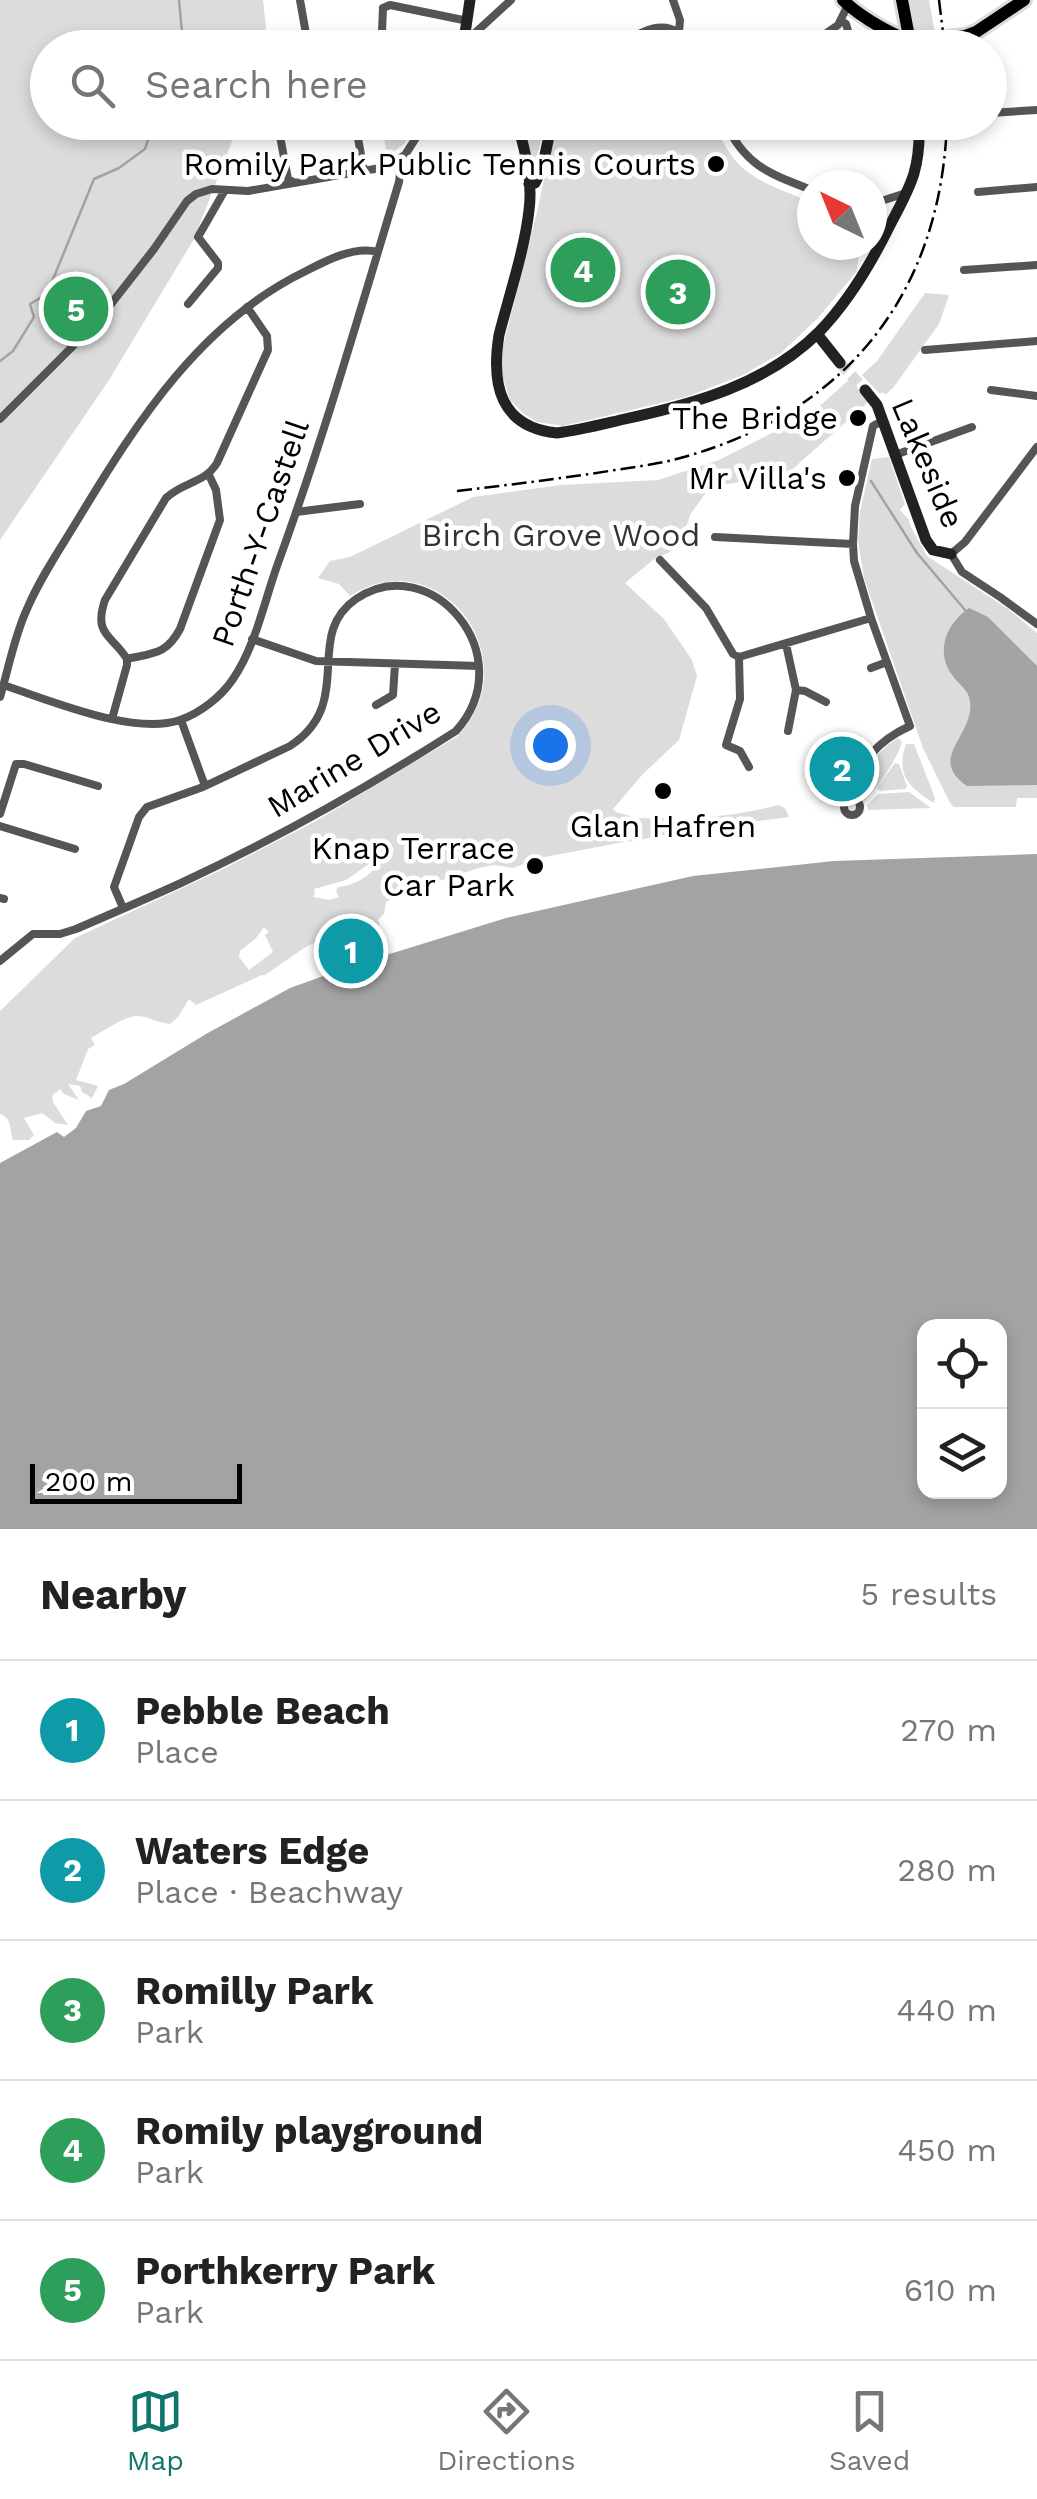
<!DOCTYPE html>
<html lang="en">
<head>
<meta charset="utf-8">
<style>
	:root { --surface:#fff; --page:#f2f2f2; --text:#222; --muted:#767676; --line:#e0e0e0; --accent:#0f766e }
	body { margin:0; font-family:"Work Sans",sans-serif; background:var(--page); color:var(--text) }
	.controls { position:absolute; right:30px; bottom:30px; display:grid; overflow:hidden; border-radius:20px; box-shadow:0 5px 15px #0003 }
	.controls button { width:90px; height:90px; display:grid; place-items:center; padding:0; border:0; border-bottom:2px solid var(--line); background:var(--surface); color:var(--text); font:50px sans-serif }
	.compass { position:absolute; left:797px; top:170px; width:90px; height:90px; border-radius:50%; background:var(--surface); box-shadow:0 5px 15px #0003; rotate:317deg }
	.scale { position:absolute; left:30px; bottom:25px; width:212px; box-sizing:border-box; padding-left:10px; border:5px solid #000; border-top:0; font-size:28px; line-height:35px; white-space:nowrap; color:#000; -webkit-text-stroke:8px #fff; paint-order:stroke }
	.you { position:absolute; left:550px; top:745px; width:35px; height:35px; margin:-25px; border:8px solid #fff; border-radius:50%; background:#1a73e8; box-shadow:0 0 0 15px #1a73e833 }
	.badge { display:grid; place-items:center; width:65px; height:65px; border-radius:50%; background:var(--accent); color:#fff; font-size:32px; font-weight:700 }
	.pin { position:absolute; translate:-50% -50%; border:5px solid #fff; box-shadow:0 2px 10px #0006 }
	.list { margin:0; padding:0; list-style:none }
	h2 { display:flex; justify-content:space-between; align-items:center; height:130px; margin:0; padding:0 40px; font-size:42px }
	h2 small { font-size:32px; font-weight:400; color:var(--muted) }
	.list li { display:grid; grid-template-columns:65px 1fr auto; gap:30px; align-items:center; box-sizing:border-box; height:140px; padding:0 40px; border-top:2px solid var(--line) }
	.list b { display:block; font-size:38px; white-space:nowrap }
	.list p { margin:0; font-size:32px; white-space:nowrap; color:var(--muted) }
	.list em { font-size:32px; font-style:normal; color:var(--muted) }
	.icon { flex:none; width:55px; height:55px; fill:none; stroke:currentColor; stroke-width:2; stroke-linecap:round; stroke-linejoin:round }
	.map { position:relative; flex:none; width:1037px; height:1529px; overflow:hidden }
	.search { position:absolute; background:var(--surface); box-shadow:0 5px 15px #0003; left:30px; right:30px; top:30px; height:110px; display:flex; align-items:center; gap:25px; box-sizing:border-box; padding:0 35px; border-radius:55px; color:var(--muted); font-size:38px }
	.sheet { height:830px; background:var(--surface) }
	nav { display:flex; justify-content:space-around; align-items:center; box-sizing:border-box; height:140px; border-top:2px solid var(--line); background:var(--surface); font-size:28px; color:var(--muted) }
	nav a { display:grid; justify-items:center; gap:5px }
	nav .on { color:var(--accent) }
	.map>svg:first-child { display:block }
	.green { fill:#dcdcdc; fill-rule:evenodd }
	.water { fill:#a3a3a3; fill-rule:evenodd }
	.lines { fill:none; stroke-linecap:round; stroke-linejoin:round }
	.stream { stroke:#a3a3a3; stroke-width:2.5 }
	.secondary-tunnel { stroke:#d9d9d9; stroke-width:11; stroke-dasharray:11 5.5; stroke-linecap:butt }
	.primary-casing { stroke:#dbdbdb; stroke-width:18 }
	.street { stroke:#555; stroke-width:8 }
	.secondary { stroke:#222; stroke-width:11 }
	.primary { stroke:#000; stroke-width:12 }
	.rail { stroke:#000; stroke-width:2.5; stroke-dasharray:15 5 2.5 5; stroke-linecap:butt }
	.primary-bridge-casing { stroke:#dbdbdb; stroke-width:18; stroke-linecap:butt }
	.primary-bridge { stroke:#000; stroke-width:12 }
	.poi-dot { fill:#000; stroke:#fff; stroke-width:4 }
	.labels { text-anchor:middle; dominant-baseline:central; stroke-width:9; stroke-linejoin:round; paint-order:stroke }
	.poi-label { font-size:32px; fill:#000; stroke:#fff; text-anchor:end }
	.street-label { font-size:32px; fill:#000; stroke:#fff }
	.park-label { font-size:32px; fill:#333; stroke:#fff }
</style>
</head>
<body>
<div class="map">
<svg width="1037" height="1529" viewBox="0 0 1037 1529">
	<rect width="100%" height="100%" fill="#fff"/>
	<path class="green" d="M 0,0 L 263,0 L 266,28 L 261,47 L 48,48 L 48,122 L 239,123 L 194,239 L 109,380 L 0,540 Z
		M 909,0 L 929,0 L 935,34 L 917,35 Z
		M 663,28 L 674,32 L 681,47 L 623,48 Z
		M 382,123 L 389,123 L 399,128 L 402,123 L 414,126 L 404,144 L 387,157 Z
		M 522,123 L 546,123 L 534,166 L 532,166 Z
		M 556,123 L 714,123 C 720,135 725,148 734,159 C 753,182 785,191 812,202 L 812,245 L 860,245 L 857,271 L 818,318 L 781,353 L 743,375 L 686,397 L 563,426 L 537,422 L 524,414 L 510,400 L 501,372 L 503,346 L 537,212 Z
		M 925,293 L 949,295 L 939,324 L 893,388 L 885,395 L 883,392 L 880,394 L 862,375 L 877,361 Z
		M 851,378 L 868,402 C 840,429 809,452 782,480 L 752,480 L 710,487 L 690,515 L 680,547 L 653,560 L 625,583 L 664,619 L 692,660 L 697,676 L 679,740 L 643,774 L 613,809 L 616,812 L 637,818 L 624,842 L 540,858 L 513,868 L 494,865 L 479,868 L 439,881 L 425,883 L 386,902 L 384,914 L 378,920 L 380,925 L 355,934 L 352,933 L 317,949 L 314,943 C 300,949 279,966 265,975 L 262,975 L 196,1005 L 189,999 L 178,1017 L 170,1024 C 158,1023 148,1016 137,1016 C 127,1015 102,1032 91,1038 L 95,1045 L 88,1049 L 76,1080 L 98,1086 L 92,1098 L 82,1092 L 80,1086 L 68,1084 L 79,1100 L 64,1094 L 60,1089 L 52,1096 L 53,1102 L 68,1125 L 55,1123 L 42,1113 L 24,1118 L 34,1135 L 29,1140 L 13,1140 C 9,1129 13,1119 0,1114 L 0,1011 L 75,938 L 221,870 L 316,821 L 458,736 C 531,656 437,539 350,596 L 339,584 L 318,578 L 330,561 L 350,557 L 473,497 L 561,485 L 658,480 L 719,460 L 813,412 ZM 386,852 C 375,871 361,885 338,887 L 336,891 L 339,897 L 330,900 L 313,897 L 315,893 L 314,889 L 346,880 ZM 264,927 L 269,932 L 265,935 L 273,952 L 249,970 L 239,957 L 240,951 L 256,938 Z
		M 889,457 L 905,504 L 900,510 L 909,520 L 911,527 L 927,556 L 1008,609 L 1037,633 L 1037,798 L 1017,798 L 1016,807 L 954,807 L 950,803 L 923,748 L 864,578 L 858,541 L 860,511 L 872,459 Z
		M 898,738 L 902,742 C 895,763 880,785 864,801 L 858,793 C 865,769 876,752 898,738 Z
		M 906,744 L 914,744 L 935,798 L 934,803 C 910,788 895,775 906,744 Z
		M 895,763 L 899,764 L 907,786 L 905,789 L 880,791 L 877,788 Z
		M 909,792 L 931,808 L 868,810 L 867,805 L 878,794 Z
		M 778,805 L 785,808 L 789,817 L 694,829 L 627,842 L 639,818 C 686,820 732,817 778,805 Z"/>
	<path class="water" d="M 969,608 L 988,617 L 1037,666 L 1037,785 L 967,786 C 926,758 975,736 970,701 C 969,690 959,685 953,676 C 934,652 947,623 969,608 Z
		M 1037,854 L 1037,1529 L 0,1529 L 0,1163 L 57,1132 L 64,1137 L 76,1128 L 86,1111 L 101,1106 L 109,1090 L 124,1084 L 206,1034 L 290,988 L 351,966 L 506,918 L 693,876 L 834,861 ZM 924,1326 L 1000,1326 L 1000,1492 L 924,1492 Z"/>
	<g class="lines">
		<path class="stream" d="M 179,0 L 183,43 L 187,48
			M 0,361 L 13,351 L 34,317 L 30,304 L 47,294 L 94,179 L 119,168 L 145,149 L 154,122
			M 871,481 L 917,553 L 965,610"/>
		<path class="secondary-tunnel" d="M 840,363 L 865,390"/>
		<g class="primary-casing">
			<path id="primary" d="M 843,0 C 858,15 899,41 920,42
				M 902,0 L 910,42
				M 965,36 L 976,32 L 1024,0"/>
		</g>
		<path class="street" d="M 300,0 L 306,34 L 303,48
			M 673,0 L 680,20 L 679,32
			M 383,8 L 390,5 L 468,21
			M 841,21 L 846,24 L 853,48
			M 306,34 L 374,48
			M 471,42 L 475,33 L 511,0
			M 377,48 L 382,31 L 383,8
			M 614,48 C 641,32 670,11 692,48
			M 805,48 L 838,25 L 848,5
			M 990,113 L 1037,110
			M 284,122 L 280,136 L 288,179 L 293,182
			M 355,122 L 364,171
			M 725,122 C 745,166 770,174 812,190
			M 978,192 L 1037,187
			M 872,204 L 906,193
			M 964,270 L 1037,265
			M 188,304 L 218,268 L 218,263 L 198,237 L 225,190
			M 925,350 L 1037,341
			M 991,390 L 1037,396
			M 0,419 L 97,322 L 154,249 L 187,201 L 196,194 L 212,189 L 248,191 L 386,167 L 405,155 L 426,122
			M 1037,447 L 965,542 L 951,554 L 962,572 L 1000,597 L 1037,624
			M 895,455 L 972,427
			M 296,512 L 360,504
			M 715,537 L 853,544
			M 660,560 L 706,608 L 733,654 L 739,657 L 740,699 L 726,745 L 740,751 L 749,767
			M 252,639 L 316,661 L 479,666
			M 786,644 L 796,690 L 788,731
			M 739,657 L 871,618
			M 127,659 C 153,653 166,655 180,629 L 220,520 L 216,490 L 209,475
			M 871,668 L 887,662
			M 3,685 C 50,700 133,736 180,720 C 200,713 221,697 233,679 C 255,647 264,603 277,566 C 323,440 360,311 399,182 L 400,173 L 396,162
			M 796,690 L 805,691 L 826,702
			M 0,697 C 9,667 14,637 27,609 C 41,576 62,546 80,516 C 138,420 202,321 306,271 C 327,260 354,246 378,252
			M 376,705 L 393,695 L 395,664
			M 112,719 L 127,665 L 127,659 C 112,635 93,635 105,600 L 166,498 C 184,481 204,484 217,463 L 268,350 L 267,336 L 247,307
			M 181,720 L 205,786
			M 852,799 C 855,764 879,740 910,726 L 871,618 L 854,561 L 853,544 L 855,506 L 873,426 L 882,421
			M844 807a8 8 0 1 1 16 0a8 8 0 1 1-16 0Z
			M 0,814 L 16,764 L 24,764 L 98,786
			M 0,826 L 75,849
			M 0,898 L 4,899
			M 0,961 L 33,934 L 60,934 L 76,929 C 111,914 146,899 181,883 C 276,839 368,787 456,731 C 523,656 431,548 356,599 C 302,636 357,703 290,746 L 203,787 L 147,807 L 139,817 L 114,887 L 123,908"/>
		<path class="secondary" d="M 470,0 L 464,40 L 475,48
			M 517,122 C 525,150 533,181 529,210 C 525,248 509,296 499,335 C 491,385 500,427 557,433 C 580,430 603,424 625,419 C 694,404 767,384 819,332 C 848,302 869,267 887,231 C 909,188 921,173 919,122
			M 529,184 L 535,183 L 542,169 L 552,122
			M 817,334 L 840,363
			M 865,390 L 877,405 L 926,540 L 933,550 L 951,554"/>
		<use href="#primary" class="primary"/>
		<path class="rail" d="M 939,0 L 945,48
			M 457,491 C 508,485 558,479 609,471 C 634,467 660,464 684,457 C 848,411 941,292 947,122"/>
		<g class="primary-bridge-casing">
			<path id="primary-bridge" d="M 920,42 L 965,36"/>
		</g>
		<use href="#primary-bridge" class="primary-bridge"/>
	</g>
	<g class="poi-dot">
		<circle cx="716" cy="164" r="10"/>
		<circle cx="858" cy="418" r="10"/>
		<circle cx="847" cy="478" r="10"/>
		<circle cx="663" cy="791" r="10"/>
		<circle cx="535" cy="866" r="10"/>
	</g>
	<g class="labels">
		<g class="poi-label">
			<text x="696" y="164">Romily Park Public Tennis Courts</text>
			<text x="838" y="418">The Bridge</text>
			<text x="827" y="478">Mr Villa's</text>
			<text x="663" y="826" text-anchor="middle">Glan Hafren</text>
			<text x="515" y="848">Knap Terrace<tspan x="515" dy="37">Car Park</tspan></text>
		</g>
		<g class="street-label">
			<text transform="translate(928 463) rotate(67)">Lakeside</text>
			<text transform="translate(260 533) rotate(-71)">Porth-Y-Castell</text>
			<text transform="translate(354 759) rotate(-31)">Marine Drive</text>
		</g>
		<g class="park-label">
			<text x="561" y="535">Birch Grove Wood</text>
		</g>
	</g>
</svg>
<div class="controls">
<button><svg class="icon" aria-label="locate" viewBox="0 0 24 24"><circle cx="12" cy="12" r="6"/><path d="M12 2v4M12 18v4M2 12h4M18 12h4"/></svg></button>
<button><svg class="icon" aria-label="layers" viewBox="0 0 24 24"><path d="M12 4l9 5-9 5-9-5zM3 14l9 5 9-5"/></svg></button>
</div>
<svg class="compass" viewBox="-18 -18 36 36"><path d="M0-13l5 13h-10z" fill="#e53935"/><path d="M0 13l5-13h-10z" fill="#767676"/></svg>
<div class="scale">200 m</div>
<div class="you"></div>
<div class="pin badge" style="left:351px;top:951px;background:#0f9aa8">1</div>
<div class="pin badge" style="left:842px;top:769px;background:#0f9aa8">2</div>
<div class="pin badge" style="left:678px;top:292px;background:#2e9e5b">3</div>
<div class="pin badge" style="left:583px;top:270px;background:#2e9e5b">4</div>
<div class="pin badge" style="left:76px;top:309px;background:#2e9e5b">5</div>
<div class="search"><svg class="icon" aria-label="search" viewBox="0 0 24 24"><circle cx="10" cy="10" r="6"/><path d="M15 15l6 6"/></svg>Search here</div>
</div>
<section class="sheet">
<h2>Nearby<small>5 results</small></h2>
<ul class="list">
<li><span class="badge" style="background:#0f9aa8">1</span><div><b>Pebble Beach</b><p>Place</p></div><em>270 m</em></li>
<li><span class="badge" style="background:#0f9aa8">2</span><div><b>Waters Edge</b><p>Place · Beachway</p></div><em>280 m</em></li>
<li><span class="badge" style="background:#2e9e5b">3</span><div><b>Romilly Park</b><p>Park</p></div><em>440 m</em></li>
<li><span class="badge" style="background:#2e9e5b">4</span><div><b>Romily playground</b><p>Park</p></div><em>450 m</em></li>
<li><span class="badge" style="background:#2e9e5b">5</span><div><b>Porthkerry Park</b><p>Park</p></div><em>610 m</em></li>
</ul>
</section>
<nav>
<a class="on"><svg class="icon" aria-label="map" viewBox="0 0 24 24"><path d="M3 6l6-2 6 2 6-2v14l-6 2-6-2-6 2zM9 4v14M15 6v14"/></svg>Map</a>
<a><svg class="icon" aria-label="directions" viewBox="0 0 24 24"><path d="M12 3l9 9-9 9-9-9zM9 14v-3h6M13 9l2 2-2 2"/></svg>Directions</a>
<a><svg class="icon" aria-label="saved" viewBox="0 0 24 24"><path d="M7 4h10v16l-5-4-5 4z"/></svg>Saved</a>
</nav>
</body>
</html>
